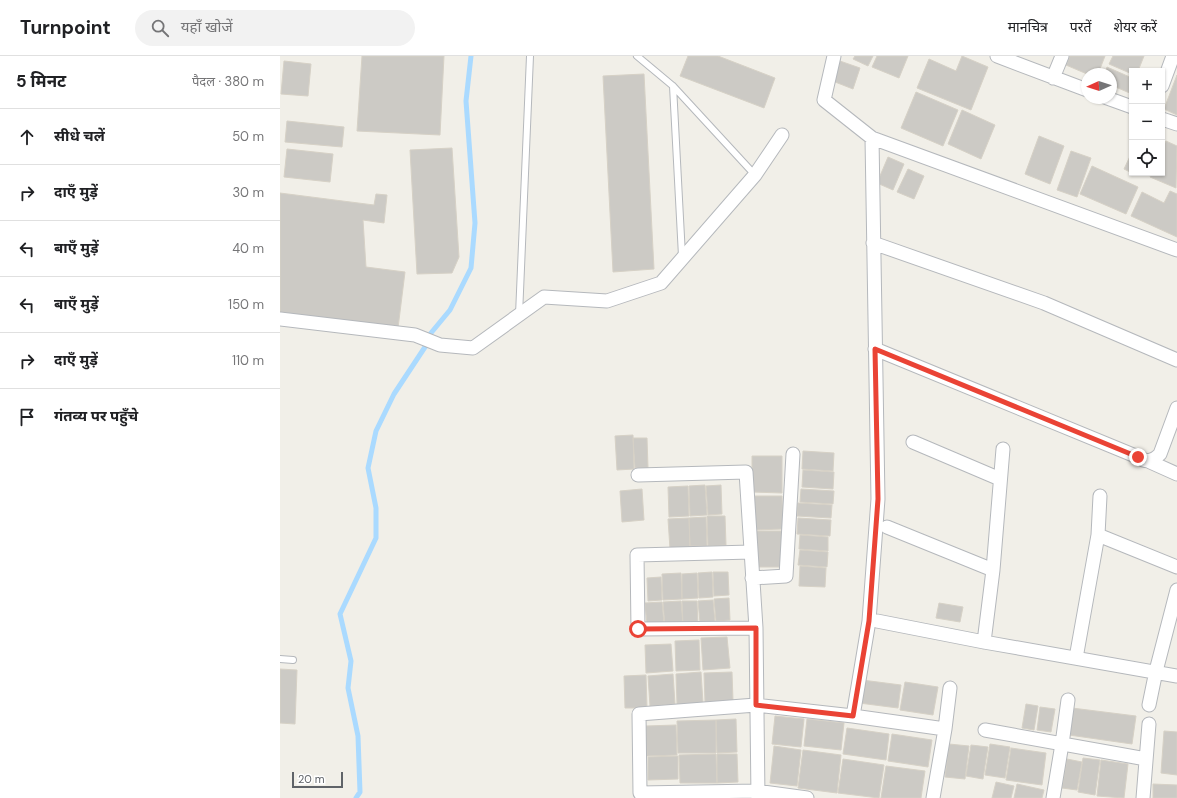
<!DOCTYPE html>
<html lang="hi">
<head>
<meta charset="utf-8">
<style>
	:root { --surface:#fff; --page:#f2f2f2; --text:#202124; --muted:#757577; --line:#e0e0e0 }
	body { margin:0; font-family:"DM Sans","Noto Sans Devanagari",sans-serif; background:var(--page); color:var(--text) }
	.controls { position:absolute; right:12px; top:12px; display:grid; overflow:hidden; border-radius:0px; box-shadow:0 1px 3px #0004 }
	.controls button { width:36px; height:36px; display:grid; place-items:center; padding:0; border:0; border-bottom:1px solid var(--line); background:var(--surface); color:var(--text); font:20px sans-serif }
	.compass { position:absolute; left:801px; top:12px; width:36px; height:36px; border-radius:50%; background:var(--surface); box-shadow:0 1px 3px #0004; rotate:267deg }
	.scale { position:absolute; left:12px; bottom:10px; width:51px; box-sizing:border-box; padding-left:4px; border:2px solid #5f6368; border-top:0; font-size:11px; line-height:14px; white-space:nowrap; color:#5f6368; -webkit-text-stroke:3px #fff; paint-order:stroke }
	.stop { position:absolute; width:12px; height:12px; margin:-9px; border:3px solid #ea4335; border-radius:50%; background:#fff }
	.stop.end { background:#ea4335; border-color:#fff; box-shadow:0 1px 4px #0008 }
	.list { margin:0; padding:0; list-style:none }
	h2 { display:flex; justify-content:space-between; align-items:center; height:52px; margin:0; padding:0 16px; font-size:17px }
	h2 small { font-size:13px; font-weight:400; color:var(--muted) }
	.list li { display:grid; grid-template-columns:26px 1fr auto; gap:12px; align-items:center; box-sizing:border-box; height:56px; padding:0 16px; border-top:1px solid var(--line) }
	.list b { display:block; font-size:15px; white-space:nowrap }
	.list em { font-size:13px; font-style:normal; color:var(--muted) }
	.icon { flex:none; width:22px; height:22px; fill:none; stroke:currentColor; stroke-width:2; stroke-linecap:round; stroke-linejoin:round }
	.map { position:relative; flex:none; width:897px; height:742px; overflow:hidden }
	header { display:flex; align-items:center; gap:24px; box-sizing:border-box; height:56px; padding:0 20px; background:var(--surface); border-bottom:1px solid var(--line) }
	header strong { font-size:19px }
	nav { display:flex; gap:22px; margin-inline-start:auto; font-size:14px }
	.search { width:280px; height:36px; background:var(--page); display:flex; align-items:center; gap:10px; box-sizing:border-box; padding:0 14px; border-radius:22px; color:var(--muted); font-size:15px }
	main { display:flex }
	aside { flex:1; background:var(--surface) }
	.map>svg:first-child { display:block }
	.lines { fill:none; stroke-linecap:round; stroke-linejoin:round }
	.stream { stroke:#aadaff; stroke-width:5 }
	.building { fill:#cccac5; stroke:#d6d1c6 }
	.lane-casing { stroke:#b5b8bc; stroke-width:8 }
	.street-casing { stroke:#b5b8bc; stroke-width:15 }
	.lane { stroke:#fff; stroke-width:6 }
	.street { stroke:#fff; stroke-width:13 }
	.route { stroke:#ea4335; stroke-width:5 }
</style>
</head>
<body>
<header>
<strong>Turnpoint</strong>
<div class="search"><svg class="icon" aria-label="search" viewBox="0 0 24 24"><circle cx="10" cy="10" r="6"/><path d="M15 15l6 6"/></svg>यहाँ खोजें</div>
<nav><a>मानचित्र</a><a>परतें</a><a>शेयर करें</a></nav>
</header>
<main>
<aside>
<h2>5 मिनट<small>पैदल · 380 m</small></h2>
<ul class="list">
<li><svg class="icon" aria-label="ahead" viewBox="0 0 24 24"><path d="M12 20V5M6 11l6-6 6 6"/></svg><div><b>सीधे चलें</b></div><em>50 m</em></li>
<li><svg class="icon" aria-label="right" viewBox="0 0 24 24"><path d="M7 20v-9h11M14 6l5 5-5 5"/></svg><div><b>दाएँ मुड़ें</b></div><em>30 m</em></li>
<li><svg class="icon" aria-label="left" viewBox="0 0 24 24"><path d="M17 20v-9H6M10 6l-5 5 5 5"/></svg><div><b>बाएँ मुड़ें</b></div><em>40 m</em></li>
<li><svg class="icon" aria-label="left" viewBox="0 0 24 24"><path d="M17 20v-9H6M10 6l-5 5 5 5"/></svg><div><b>बाएँ मुड़ें</b></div><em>150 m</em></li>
<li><svg class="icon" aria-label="right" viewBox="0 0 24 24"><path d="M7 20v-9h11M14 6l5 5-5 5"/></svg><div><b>दाएँ मुड़ें</b></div><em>110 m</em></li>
<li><svg class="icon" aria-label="arrive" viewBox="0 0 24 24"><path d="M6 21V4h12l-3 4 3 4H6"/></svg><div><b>गंतव्य पर पहुँचे</b></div></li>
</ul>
</aside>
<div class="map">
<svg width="897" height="742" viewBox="0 0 897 742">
	<rect width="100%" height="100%" fill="#f1efe8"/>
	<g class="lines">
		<path class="stream" d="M 76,742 L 80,736 L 78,680 L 68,632 L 71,605 L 60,558 L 96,482 L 96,452 L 88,412 L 96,375 L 114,338 L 147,288 L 146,283 L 170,254 L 191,212 L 195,167 L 186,45 L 191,0"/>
	</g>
	<path class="building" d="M 82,0 L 164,0 L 160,79 L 77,75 Z
		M 408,0 L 438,0 L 495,22 L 484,52 L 400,20 Z
		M 575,0 L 593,0 L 588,10 L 573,3 Z
		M 597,0 L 628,0 L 619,22 L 592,11 Z
		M 682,0 L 708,11 L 691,54 L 637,32 L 649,3 L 676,15 Z
		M 790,0 L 825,0 L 818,18 L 807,18 L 786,9 Z
		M 833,0 L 864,0 L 858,15 L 852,15 L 852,18 L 829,8 Z
		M 557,4 L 580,12 L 573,33 L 550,24 Z
		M 4,5 L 31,8 L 28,40 L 1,38 Z
		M 827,11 L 852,22 L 852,38 L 831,29 L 831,18 L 825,18 Z
		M 364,18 L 374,213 L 333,216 L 323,20 Z
		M 897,19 L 897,59 L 884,53 Z
		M 636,36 L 678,54 L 663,90 L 621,72 Z
		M 682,54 L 715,69 L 701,103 L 668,88 Z
		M 7,65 L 64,71 L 62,91 L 5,86 Z
		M 759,80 L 784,90 L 770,128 L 745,118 Z
		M 886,85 L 897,90 L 896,132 L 870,121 L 872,117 L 882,117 L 882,93 Z
		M 172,92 L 179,201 L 172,217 L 137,218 L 130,94 Z
		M 7,93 L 53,98 L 50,126 L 4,121 Z
		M 791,95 L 811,102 L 797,141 L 777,134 Z
		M 852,96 L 852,117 L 844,113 Z
		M 608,101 L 624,108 L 613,134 L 597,127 Z
		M 812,110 L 858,131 L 846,158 L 800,138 Z
		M 628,113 L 644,120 L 634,143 L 617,136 Z
		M 890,135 L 897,138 L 897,181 L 851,160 L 862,136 L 884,147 Z
		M 0,137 L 94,149 L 96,138 L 107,139 L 104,167 L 83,164 L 86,211 L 125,216 L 118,272 L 0,257 Z
		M 353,379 L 354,413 L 337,414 L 335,380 Z
		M 353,382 L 367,382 L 368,412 L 355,412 Z
		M 523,395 L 554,397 L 553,415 L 522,413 Z
		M 472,400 L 502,400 L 502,437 L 472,436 Z
		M 523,414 L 554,416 L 553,433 L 522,431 Z
		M 425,429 L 427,459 L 410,460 L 409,430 Z
		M 441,429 L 442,458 L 428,459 L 426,430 Z
		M 408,430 L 409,460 L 389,461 L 388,431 Z
		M 362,433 L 364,464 L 342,466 L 340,435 Z
		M 521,433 L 554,435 L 553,448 L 520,446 Z
		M 474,440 L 502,440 L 503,473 L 474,474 Z
		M 518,447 L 552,449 L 551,462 L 517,460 Z
		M 427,460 L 445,460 L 446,489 L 428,490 Z
		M 426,461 L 427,490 L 410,490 L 409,462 Z
		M 409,462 L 410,492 L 390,493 L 388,463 Z
		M 518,462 L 551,464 L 550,480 L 517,478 Z
		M 476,475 L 502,475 L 503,511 L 476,511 Z
		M 520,479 L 548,481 L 548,495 L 519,493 Z
		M 520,494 L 548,496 L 547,511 L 518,509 Z
		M 520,510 L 546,512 L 545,531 L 519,530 Z
		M 432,516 L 433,541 L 419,542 L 418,517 Z
		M 433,516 L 448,516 L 449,539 L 434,540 Z
		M 401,517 L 402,543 L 383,544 L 382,518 Z
		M 417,517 L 418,542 L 402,543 L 402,518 Z
		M 381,521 L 382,544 L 368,545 L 367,522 Z
		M 449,542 L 450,564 L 436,565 L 434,543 Z
		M 433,544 L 435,566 L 420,567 L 418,545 Z
		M 401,545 L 403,569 L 385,570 L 383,546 Z
		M 402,545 L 417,545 L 418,568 L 403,569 Z
		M 382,546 L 384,568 L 367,569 L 365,547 Z
		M 659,547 L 683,551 L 680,566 L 656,562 Z
		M 447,581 L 450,612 L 423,614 L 421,582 Z
		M 419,584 L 420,614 L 396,615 L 395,585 Z
		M 391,588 L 393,615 L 366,617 L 365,589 Z
		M 0,613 L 17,614 L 15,668 L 0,667 Z
		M 421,616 L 423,647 L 397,648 L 396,618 Z
		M 452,616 L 453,645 L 425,646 L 424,617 Z
		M 393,618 L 395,648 L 370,650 L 368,620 Z
		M 366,619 L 367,652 L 345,652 L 344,620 Z
		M 582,624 L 621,629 L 618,652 L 579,647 Z
		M 625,626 L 658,631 L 653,659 L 620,654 Z
		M 746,648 L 758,650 L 754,674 L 742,672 Z
		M 760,651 L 775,653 L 771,676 L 757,674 Z
		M 792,652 L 856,660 L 852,688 L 789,679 Z
		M 495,660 L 524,663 L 521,691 L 492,688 Z
		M 456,663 L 457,696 L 437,697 L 436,664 Z
		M 527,663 L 564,667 L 561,694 L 524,690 Z
		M 436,664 L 436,697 L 398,697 L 397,665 Z
		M 396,669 L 397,699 L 367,700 L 366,670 Z
		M 567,672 L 609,678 L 606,704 L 563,698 Z
		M 884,675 L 897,676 L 897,719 L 881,717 Z
		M 612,678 L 652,684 L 648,711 L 608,705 Z
		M 669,688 L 689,690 L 685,723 L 665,721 Z
		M 710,688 L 730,691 L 725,722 L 705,719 Z
		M 691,689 L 708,691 L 703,723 L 686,720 Z
		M 494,690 L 521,694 L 517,730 L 490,727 Z
		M 731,692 L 766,697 L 762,729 L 726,724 Z
		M 523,694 L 561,699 L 557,737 L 518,732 Z
		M 436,698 L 437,727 L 400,727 L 399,699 Z
		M 437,698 L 457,698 L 458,726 L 437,727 Z
		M 398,700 L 398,723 L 368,724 L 368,701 Z
		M 803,702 L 820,704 L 815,739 L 798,736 Z
		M 563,703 L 604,709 L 599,742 L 558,737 Z
		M 787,703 L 802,706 L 797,734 L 782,732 Z
		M 821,704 L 848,708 L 844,742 L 817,740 Z
		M 606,710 L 645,715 L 641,742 L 601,742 Z
		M 716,726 L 734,730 L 731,742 L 712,742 Z
		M 737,728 L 764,734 L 762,742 L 734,742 Z
		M 873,728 L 897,729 L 897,742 L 873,742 Z"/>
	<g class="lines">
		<g class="lane-casing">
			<path id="lane" d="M 357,0 L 393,30 L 475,119
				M 393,30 L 402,200
				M 239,259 L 250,0
				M 0,603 L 13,604"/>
		</g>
		<g class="street-casing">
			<path id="street" d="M 554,0 L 544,44 L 592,82 L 897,194
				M 717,0 L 807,34
				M 773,22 L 782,0
				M 882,30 L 893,0
				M 827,42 L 852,51
				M 882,63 L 897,68
				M 593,187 L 764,247 L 897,304
				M 0,263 L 135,279 L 160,289 L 193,292 L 264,241 L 327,245 L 381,227 L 475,119 L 502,79
				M 595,293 L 858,401 C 866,407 873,405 880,398 L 897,352
				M 633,386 L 720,423
				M 868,405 L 897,418
				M 358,419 L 466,416 L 476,572 L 478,742
				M 607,471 L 713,514
				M 818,479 L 897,511
				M 471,496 L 357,499 L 358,573 L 476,572
				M 472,522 L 506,520 L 513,398
				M 597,565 L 704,586 L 897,620
				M 704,586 L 713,514 L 723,393
				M 796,602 L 818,479 L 820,440
				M 869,649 L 876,615 L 897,534
				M 573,660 L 589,565 L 598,443 L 592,82
				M 705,674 L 866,703
				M 527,742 L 477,735 L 360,737 L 359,658 L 476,649 L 573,660 L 665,673
				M 653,742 L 665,673 L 670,632
				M 773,742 L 782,688 L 788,644
				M 863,742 L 869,668"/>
		</g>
		<use href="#lane" class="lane"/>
		<use href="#street" class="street"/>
	</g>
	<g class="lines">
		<path class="route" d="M 358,573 L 476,572 L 476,649 L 573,660 L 589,565 L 598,443 L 595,293 L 858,401"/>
	</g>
</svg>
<div class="controls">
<button>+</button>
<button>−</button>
<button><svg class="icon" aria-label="locate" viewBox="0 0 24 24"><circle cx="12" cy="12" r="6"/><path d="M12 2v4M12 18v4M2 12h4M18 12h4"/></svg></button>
</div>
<svg class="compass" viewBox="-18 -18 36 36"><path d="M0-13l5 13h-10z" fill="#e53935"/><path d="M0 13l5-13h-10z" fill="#757577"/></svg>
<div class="scale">20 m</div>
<div class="stop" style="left:358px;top:573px"></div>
<div class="stop end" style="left:858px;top:401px"></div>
</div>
</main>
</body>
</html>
